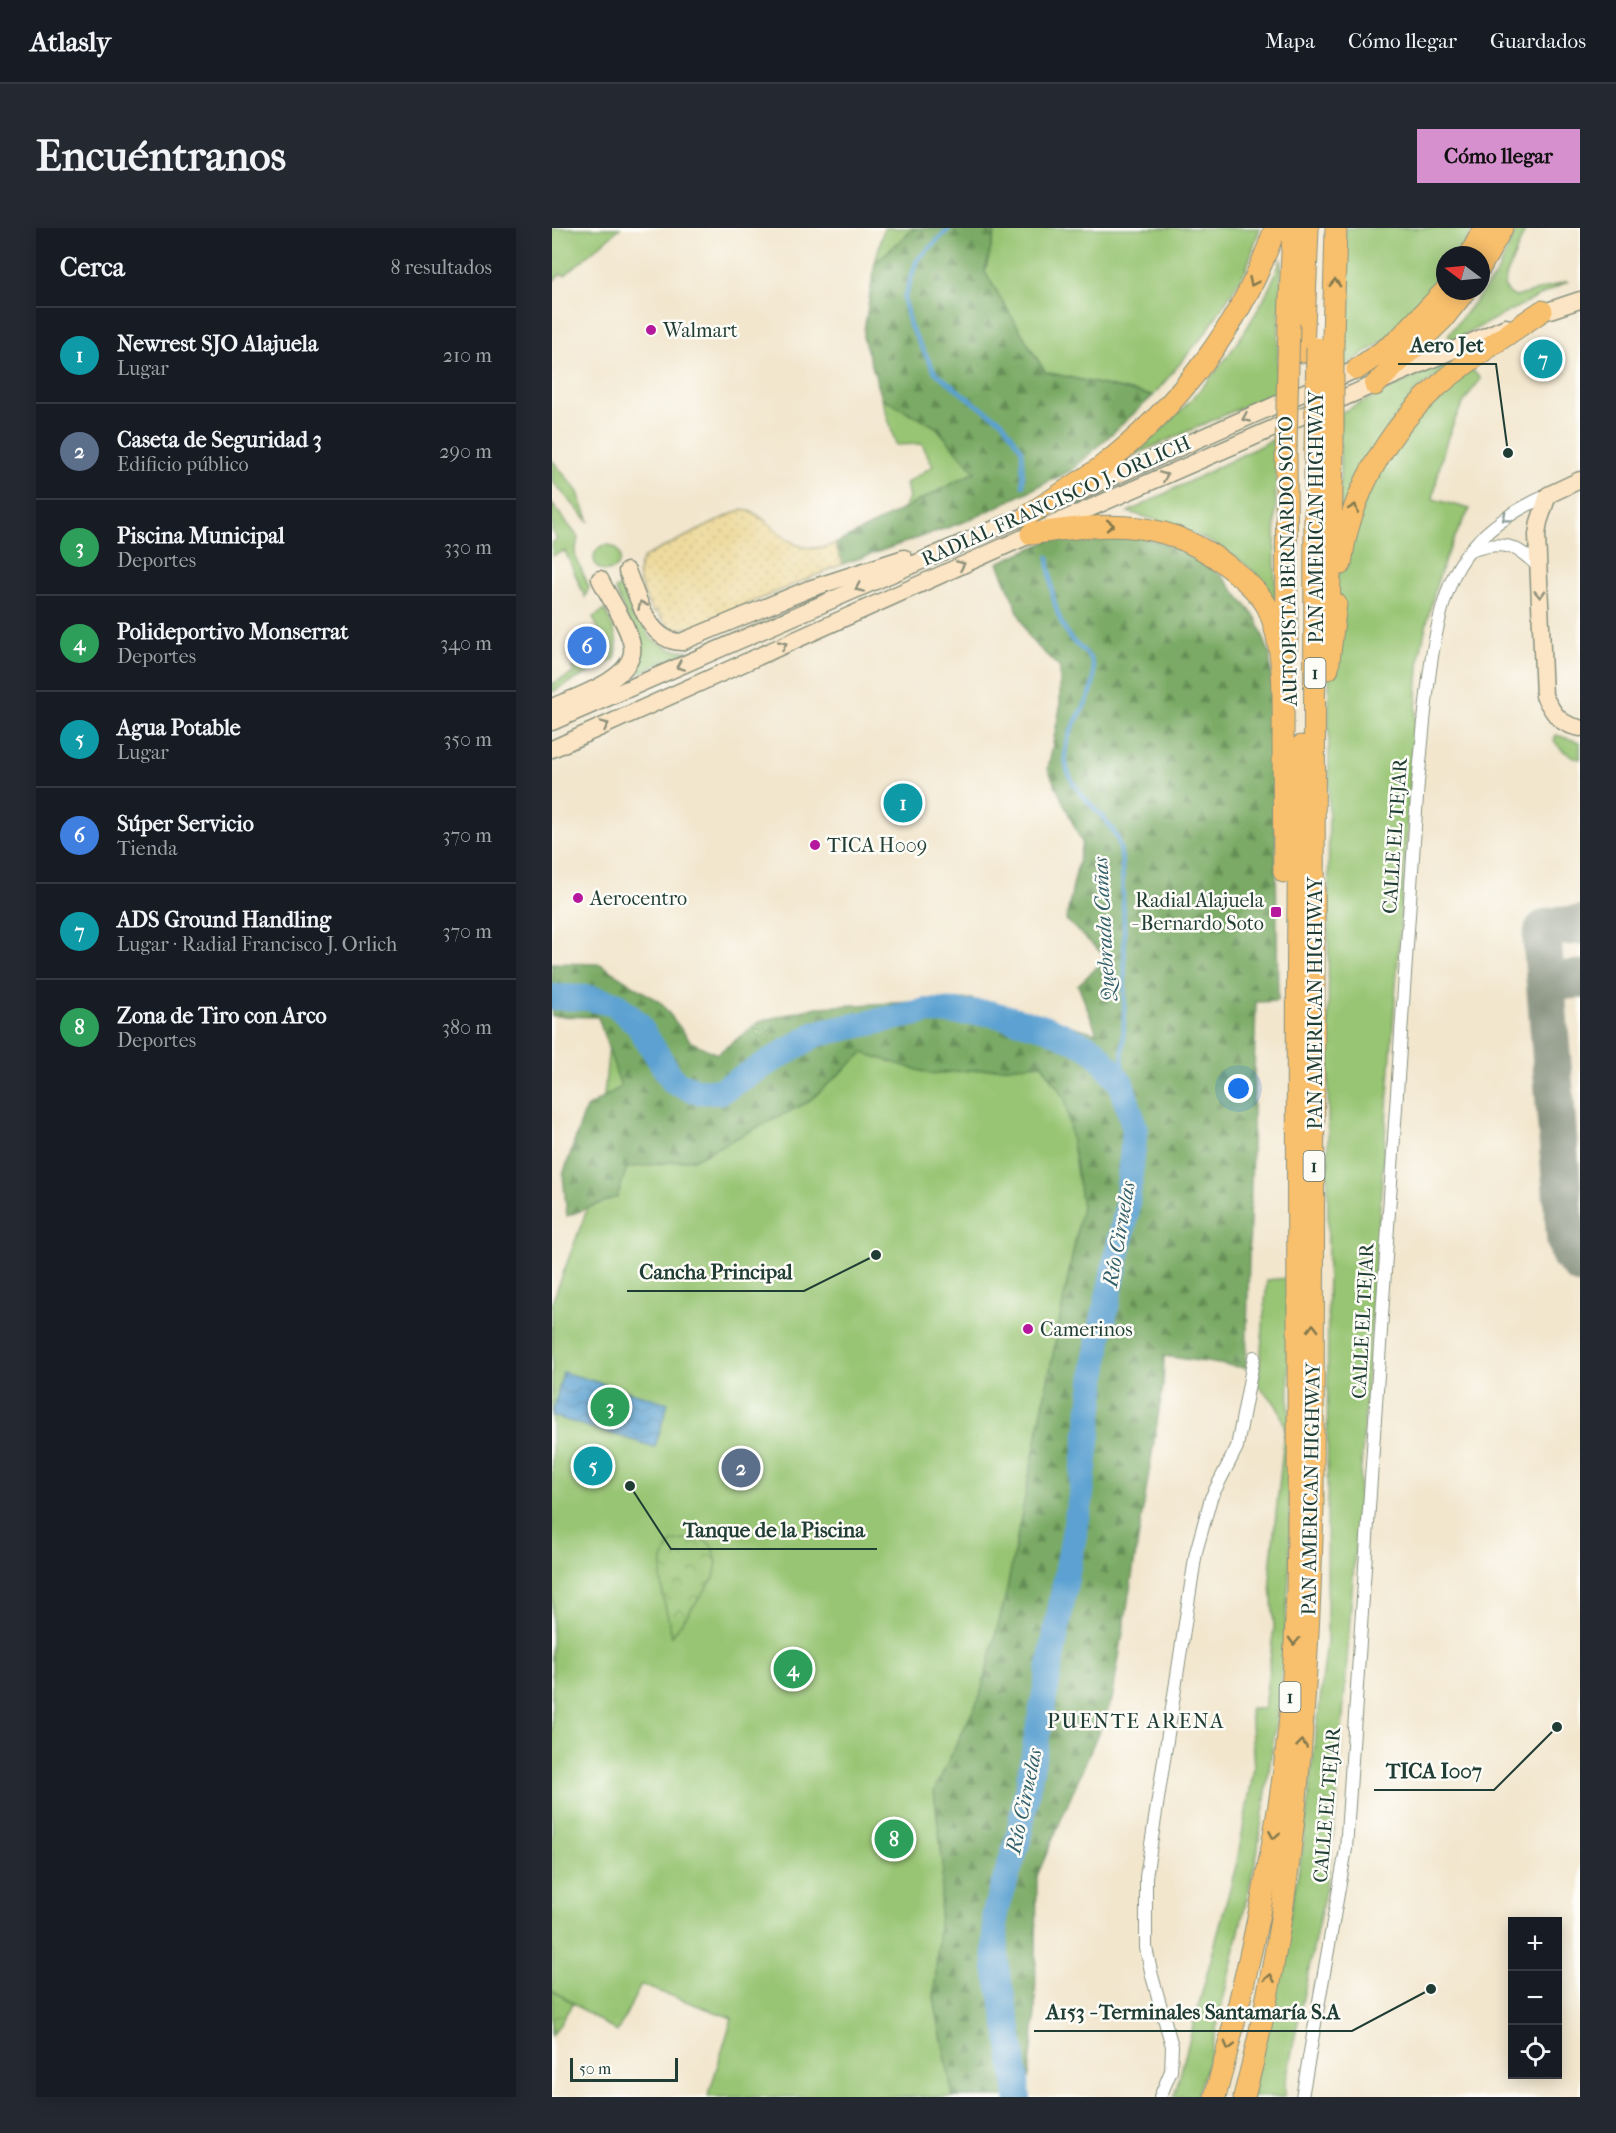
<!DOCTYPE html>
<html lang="es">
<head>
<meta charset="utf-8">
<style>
	:root { --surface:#171b24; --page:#242831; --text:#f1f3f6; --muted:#9ea1a6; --line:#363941; --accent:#d690ce }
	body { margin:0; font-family:"IM FELL French Canon",serif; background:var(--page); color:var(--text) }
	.controls { position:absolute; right:18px; bottom:18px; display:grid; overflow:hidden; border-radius:0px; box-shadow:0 3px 15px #0003 }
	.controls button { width:54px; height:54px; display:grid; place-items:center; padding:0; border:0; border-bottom:2px solid var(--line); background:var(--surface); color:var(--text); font:30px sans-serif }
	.compass { position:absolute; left:884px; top:18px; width:54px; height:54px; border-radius:50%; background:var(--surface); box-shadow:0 3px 15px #0003; rotate:286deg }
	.scale { position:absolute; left:18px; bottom:15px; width:108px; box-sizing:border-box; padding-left:6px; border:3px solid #1f3d34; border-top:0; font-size:16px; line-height:21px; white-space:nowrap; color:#1f3d34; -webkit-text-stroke:4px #fdfcf7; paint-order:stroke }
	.you { position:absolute; left:687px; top:861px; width:21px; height:21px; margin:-15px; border:4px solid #fff; border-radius:50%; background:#1a73e8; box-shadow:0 0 0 9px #1a73e833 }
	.badge { display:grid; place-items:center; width:39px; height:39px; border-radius:50%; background:var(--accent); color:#fff; font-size:20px; font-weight:700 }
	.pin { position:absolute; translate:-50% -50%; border:3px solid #fff; box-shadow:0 2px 6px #0006 }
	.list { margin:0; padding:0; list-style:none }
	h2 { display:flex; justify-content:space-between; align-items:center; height:78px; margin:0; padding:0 24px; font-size:26px }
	h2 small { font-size:20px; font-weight:400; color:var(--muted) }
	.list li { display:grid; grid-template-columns:39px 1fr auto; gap:18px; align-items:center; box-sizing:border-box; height:96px; padding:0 24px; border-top:2px solid var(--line) }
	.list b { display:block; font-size:22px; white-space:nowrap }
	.list p { margin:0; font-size:20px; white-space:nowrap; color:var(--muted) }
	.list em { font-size:20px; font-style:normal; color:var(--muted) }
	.icon { flex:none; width:33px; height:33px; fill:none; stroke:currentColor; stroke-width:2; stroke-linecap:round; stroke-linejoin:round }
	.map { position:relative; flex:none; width:1028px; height:1869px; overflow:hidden; border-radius:0px }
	header { display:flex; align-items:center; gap:36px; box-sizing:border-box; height:84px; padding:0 30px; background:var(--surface); border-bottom:2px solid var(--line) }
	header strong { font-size:28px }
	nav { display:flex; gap:33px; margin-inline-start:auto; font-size:21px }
	.intro { display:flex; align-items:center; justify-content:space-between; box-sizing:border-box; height:144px; padding:0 36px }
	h1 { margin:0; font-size:42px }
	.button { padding:15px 27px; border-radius:0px; background:var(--accent); color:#111; font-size:21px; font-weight:700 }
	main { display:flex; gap:36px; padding:0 36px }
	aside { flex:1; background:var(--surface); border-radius:0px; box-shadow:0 3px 15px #0003 }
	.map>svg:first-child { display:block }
	.grass { fill:#98c573; stroke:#5c8154; stroke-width:1.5 }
	.forest { fill:url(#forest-firs); stroke:#4c744c; stroke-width:1.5 }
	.sand { fill:url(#sand-dots); stroke:#868c69; stroke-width:1.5 }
	.park { fill:url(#park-crowns); stroke:#5c8154; stroke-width:1.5 }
	.water { fill:url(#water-waves); stroke:#3e6f82; stroke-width:1.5 }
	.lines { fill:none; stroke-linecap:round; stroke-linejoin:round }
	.stream { stroke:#5ca1d1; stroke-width:4.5 }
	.river { stroke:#5ca1d1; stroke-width:26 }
	.taxiway { stroke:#889280; stroke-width:39 }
	.street-casing { stroke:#889280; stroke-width:14 }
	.secondary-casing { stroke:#889280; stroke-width:19 }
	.highway-casing { stroke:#889280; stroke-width:23 }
	.street { stroke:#fff; stroke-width:12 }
	.secondary { stroke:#fce5c4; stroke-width:16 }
	.highway { stroke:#f8bf6c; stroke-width:21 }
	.highway-bridge-casing { stroke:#889280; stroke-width:23; stroke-linecap:butt }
	.highway-bridge { stroke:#f8bf6c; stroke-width:21 }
	.oneway { stroke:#81784d }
	.oneway2 { stroke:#8e917c }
	.oneway3 { stroke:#8f9e9a }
	.poi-dot { fill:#b5179e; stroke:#fdfcf7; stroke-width:2 }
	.labels { text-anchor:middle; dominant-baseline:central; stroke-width:5; stroke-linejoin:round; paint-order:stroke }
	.shield { fill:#fdfcf7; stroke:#62766e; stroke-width:1.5 }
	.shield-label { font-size:18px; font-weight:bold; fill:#1f3d34 }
	.poi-label { font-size:20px; fill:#1f3d34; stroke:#fdfcf7; text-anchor:start }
	.street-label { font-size:20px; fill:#1f3d34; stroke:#fdfcf7 }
	.water-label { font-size:21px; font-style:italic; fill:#34606b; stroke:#fdfcf7 }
	.neighbourhood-label { font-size:21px; letter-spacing:1.5px; fill:#1f3d34; stroke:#fdfcf7 }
	.leader { fill:none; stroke:#1f3d34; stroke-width:2 }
	.callout-dot { fill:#1f3d34; stroke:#fdfcf7; stroke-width:2 }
	.callout-label { font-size:21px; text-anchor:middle; font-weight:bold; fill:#1f3d34; stroke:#fdfcf7; stroke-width:5; stroke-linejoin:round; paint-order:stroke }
</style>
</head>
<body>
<header>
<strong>Atlasly</strong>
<nav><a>Mapa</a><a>Cómo llegar</a><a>Guardados</a></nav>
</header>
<div class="intro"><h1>Encuéntranos</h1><a class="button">Cómo llegar</a></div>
<main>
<aside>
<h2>Cerca<small>8 resultados</small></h2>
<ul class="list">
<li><span class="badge" style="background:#0f9aa8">1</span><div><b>Newrest SJO Alajuela</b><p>Lugar</p></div><em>210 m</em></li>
<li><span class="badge" style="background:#5c6f8a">2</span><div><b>Caseta de Seguridad 3</b><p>Edificio público</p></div><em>290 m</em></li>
<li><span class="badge" style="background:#2e9e5b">3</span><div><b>Piscina Municipal</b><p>Deportes</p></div><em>330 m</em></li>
<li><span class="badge" style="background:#2e9e5b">4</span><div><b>Polideportivo Monserrat</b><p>Deportes</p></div><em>340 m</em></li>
<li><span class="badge" style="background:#0f9aa8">5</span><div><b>Agua Potable</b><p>Lugar</p></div><em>350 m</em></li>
<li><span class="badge" style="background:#3f7fe0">6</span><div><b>Súper Servicio</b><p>Tienda</p></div><em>370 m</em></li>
<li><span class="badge" style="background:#0f9aa8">7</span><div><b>ADS Ground Handling</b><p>Lugar · Radial Francisco J. Orlich</p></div><em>370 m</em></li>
<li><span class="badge" style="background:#2e9e5b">8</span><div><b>Zona de Tiro con Arco</b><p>Deportes</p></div><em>380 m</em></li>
</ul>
</aside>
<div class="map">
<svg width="1028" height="1869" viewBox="0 0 1028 1869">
	<defs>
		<pattern id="forest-firs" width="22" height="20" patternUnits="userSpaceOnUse" patternTransform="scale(1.5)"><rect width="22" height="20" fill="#7aaa65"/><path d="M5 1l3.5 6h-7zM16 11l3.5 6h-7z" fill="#638c54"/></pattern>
		<pattern id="sand-dots" width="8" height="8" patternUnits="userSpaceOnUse" patternTransform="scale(1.5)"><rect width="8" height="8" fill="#eeda9e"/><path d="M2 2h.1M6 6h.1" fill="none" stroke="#ccbc89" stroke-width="1.8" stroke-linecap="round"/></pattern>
		<pattern id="park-crowns" width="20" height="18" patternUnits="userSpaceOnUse" patternTransform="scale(1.5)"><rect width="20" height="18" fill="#98c573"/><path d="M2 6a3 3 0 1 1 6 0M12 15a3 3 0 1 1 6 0" fill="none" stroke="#7ba15f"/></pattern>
		<pattern id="water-waves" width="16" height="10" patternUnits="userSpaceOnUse" patternTransform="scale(1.5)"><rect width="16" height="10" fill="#5ca1d1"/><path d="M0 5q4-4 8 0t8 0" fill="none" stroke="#4b84aa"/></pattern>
	</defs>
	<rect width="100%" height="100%" fill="#fdfcf7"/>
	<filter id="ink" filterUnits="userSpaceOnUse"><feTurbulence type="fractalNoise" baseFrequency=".0167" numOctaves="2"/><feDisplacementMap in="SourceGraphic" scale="12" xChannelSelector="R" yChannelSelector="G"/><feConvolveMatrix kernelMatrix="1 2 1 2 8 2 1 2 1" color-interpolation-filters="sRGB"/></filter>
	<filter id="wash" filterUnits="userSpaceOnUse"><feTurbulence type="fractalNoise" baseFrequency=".008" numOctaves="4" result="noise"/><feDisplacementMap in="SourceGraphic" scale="24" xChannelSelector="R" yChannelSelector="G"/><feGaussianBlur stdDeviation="1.35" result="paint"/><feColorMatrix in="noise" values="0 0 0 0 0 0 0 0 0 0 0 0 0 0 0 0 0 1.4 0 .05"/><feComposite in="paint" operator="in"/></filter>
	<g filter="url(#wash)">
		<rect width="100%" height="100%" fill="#f2e6cd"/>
		<path class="grass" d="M 0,0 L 68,0 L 13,47 L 9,46 L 0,54 Z
			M 332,0 L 363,0 L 323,35 Z
			M 444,0 L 708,0 L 694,42 L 655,103 L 601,168 L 493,144 L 432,44 Z
			M 793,0 L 921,0 L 908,27 L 893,27 C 893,35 895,48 892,55 C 877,83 815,126 787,141 Z
			M 965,0 L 974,0 L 955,46 L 952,58 L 957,66 L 964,69 L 1016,53 L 900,113 L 896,107 L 944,47 Z
			M 730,30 L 724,164 L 580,228 C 645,172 699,111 730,30 Z
			M 929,117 L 864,163 L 840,194 L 788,294 L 788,185 Z
			M 918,140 L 929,151 C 899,184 889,227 881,271 L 918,281 C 888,331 880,369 868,426 L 784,1584 L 776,1649 L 733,1857 L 733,1869 L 700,1869 L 750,1625 L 775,1413 L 777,414 L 785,350 L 821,249 L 851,208 L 885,170 Z
			M 330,170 L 384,199 L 423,244 L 351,281 L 357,270 L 354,255 L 381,238 L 370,216 L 344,217 Z
			M 724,210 L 723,374 C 717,365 712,355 705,347 C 671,313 621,296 576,284 Z
			M 0,232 L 25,262 L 37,294 L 0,253 Z
			M 0,276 L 26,309 L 23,327 L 37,359 L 33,369 L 13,323 L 0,328 L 0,315 L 5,311 L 0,304 Z
			M42 330a13 13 0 1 1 26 0a13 13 0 1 1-26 0Z
			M 75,356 L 98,410 L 119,421 L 136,423 L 68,454 L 85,414 L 63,361 Z
			M 53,382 C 60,398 69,413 63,431 L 0,464 L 0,456 L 22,445 L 20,439 L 32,435 L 34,439 L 58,428 L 41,389 Z
			M 1004,507 L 1028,514 L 1028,531 C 1017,527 1008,523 1002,512 Z
			M 60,786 L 113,859 L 370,800 L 548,847 L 433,1869 L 156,1869 L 180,1790 L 89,1757 L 65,1804 L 0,1762 L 0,1075 L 43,960 Z
			M 736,1050 L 738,1336 L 729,1460 L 705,1626 L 659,1824 L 644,1869 L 622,1869 L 685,1634 L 702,1540 L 698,1480 L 712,1481 L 722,1399 L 718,1342 L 733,1202 C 729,1181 722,1171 706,1158 L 715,1052 Z"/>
		<path class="forest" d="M 363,0 L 444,0 L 433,44 L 493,144 L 601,168 L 520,242 L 420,291 L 291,336 L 283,316 L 423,244 L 384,199 L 330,170 L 311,109 L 323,35 Z
			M 582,306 L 624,320 L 670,348 L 704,390 L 718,427 L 722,491 L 726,773 L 704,774 L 694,1140 L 612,1128 L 611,1158 L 560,1472 L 485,1648 L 483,1793 L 475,1864 L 456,1869 L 401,1869 L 382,1771 L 391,1637 L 382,1563 L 428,1468 L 454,1366 L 530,978 L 513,871 L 490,836 L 378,846 L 311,825 L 256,874 L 143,931 L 75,940 L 65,969 L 15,988 L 11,947 L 34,880 L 69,859 L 46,789 L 0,788 L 0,735 L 48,736 L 109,775 L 139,814 L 165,826 L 209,793 L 265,779 L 419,771 L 545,805 L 526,757 L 555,730 L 514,692 L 530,615 L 496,541 L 508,480 L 508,440 L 477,410 L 446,335 L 498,312 Z"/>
		<path class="sand" d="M 190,281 C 228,290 231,333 283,316 L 291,336 L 139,400 C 120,403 114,399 105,383 L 101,385 C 93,367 77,343 94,328 Z"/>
		<path class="park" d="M 147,1310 L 159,1316 L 165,1334 L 162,1350 L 120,1408 C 114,1377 99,1341 120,1314 Z
			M 0,1762 L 21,1775 L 0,1808 Z"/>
		<path class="water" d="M 11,1144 L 116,1175 L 103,1219 L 0,1188 Z"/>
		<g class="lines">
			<path class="stream" d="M 398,0 L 365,32 L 352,71 L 358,98 L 383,144 L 422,175 L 450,193 L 470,222 L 471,257
				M 496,329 C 499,358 501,387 519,411 C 525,418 537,425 540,434 C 552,473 506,497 514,536 C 520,568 553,583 565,610 C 572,629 570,654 571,673 C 574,734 573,794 569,855"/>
			<path class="river" d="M 0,769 L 37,770 L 63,776 L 85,795 L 122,854 L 145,863 L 167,864 L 264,806 L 375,783 L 437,785 L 495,800 L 542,822 L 569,855 L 583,901 L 574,986 L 547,1111 L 528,1274 L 466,1612 L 443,1685 L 444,1740 L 457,1802 L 466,1869"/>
			<path class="taxiway" d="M 1028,697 L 999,699 L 992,702 L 990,711 L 1014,1013 L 1018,1026 L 1028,1037
				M 994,761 L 1003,753 L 1028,751"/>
		</g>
	</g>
	<g filter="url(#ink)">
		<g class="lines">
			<g class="street-casing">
				<path id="street" d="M 921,322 C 950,312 966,317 986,339
					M 608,1869 L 619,1843 L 620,1818 L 600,1748 L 594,1720 L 594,1649 L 644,1324 L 659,1270 L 685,1219 L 702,1129
					M 750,1869 L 794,1621 L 866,554 C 873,494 877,389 907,338 C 927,304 962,282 996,267"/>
			</g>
			<g class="secondary-casing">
				<path id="secondary" d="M 980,88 L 1028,72
					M 1028,252 L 996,267 L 987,294 L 985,307 L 992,468 C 1002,486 1007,496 1028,500
					M 520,267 L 805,141
					M 75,343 C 86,368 95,413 129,414 L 257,361 L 352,330
					M 0,479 C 23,469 85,450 80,418 C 77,398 57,370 48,351
					M 0,494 L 486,282
					M 0,521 L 520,288 L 954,99"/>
			</g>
			<g class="highway-casing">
				<path id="highway" d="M 918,27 L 932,0
					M 929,38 L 950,0
					M 737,95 L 741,1
					M 781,110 L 784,0
					M 751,124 L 756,0
					M 805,141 L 845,113 L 893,63
					M 823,157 L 890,92 L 913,63
					M 734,220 L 735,417
					M 476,287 C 500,271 526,256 549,239 C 626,180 693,92 723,0
					M 479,306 C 559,294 616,289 682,343 C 694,353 709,366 716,380 C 734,422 731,471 731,516 C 731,559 732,601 732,644
					M 789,336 C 797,269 835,202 886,158 C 918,130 955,107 990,83
					M 777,391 L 781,220
					M 776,441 L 784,376
					M 663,1869 C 692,1761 717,1653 732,1542 C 749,1411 746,1277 746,1146 C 746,937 743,727 749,518
					M 692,1869 C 743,1678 755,1478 761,1281 L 763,223"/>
			</g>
			<use href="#street" class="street"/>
			<use href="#secondary" class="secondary"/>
			<use href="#highway" class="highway"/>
			<g class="highway-bridge-casing">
				<path id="highway-bridge" d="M 781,110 L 781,220
					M 734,220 L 737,95
					M 763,223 L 765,120"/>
			</g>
			<use href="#highway-bridge" class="highway-bridge"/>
		</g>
		<defs><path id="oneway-chevron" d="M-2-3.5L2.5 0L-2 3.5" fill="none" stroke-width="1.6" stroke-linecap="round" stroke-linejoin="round" transform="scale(1.5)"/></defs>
		<g class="oneway">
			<use href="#oneway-chevron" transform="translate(701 54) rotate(115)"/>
			<use href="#oneway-chevron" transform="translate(783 55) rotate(-88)"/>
			<use href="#oneway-chevron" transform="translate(802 280) rotate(-69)"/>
			<use href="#oneway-chevron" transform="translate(558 297) rotate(1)"/>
			<use href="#oneway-chevron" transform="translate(761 1100) rotate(-90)"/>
			<use href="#oneway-chevron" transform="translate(742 1413) rotate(93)"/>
			<use href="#oneway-chevron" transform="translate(750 1516) rotate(-84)"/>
			<use href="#oneway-chevron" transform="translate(722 1607) rotate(100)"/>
			<use href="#oneway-chevron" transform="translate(718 1750) rotate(-79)"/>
			<use href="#oneway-chevron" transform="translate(677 1818) rotate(105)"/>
		</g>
		<g class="oneway2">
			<use href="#oneway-chevron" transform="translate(694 190) rotate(156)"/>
			<use href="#oneway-chevron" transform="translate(612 248) rotate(-23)"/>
			<use href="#oneway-chevron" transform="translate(409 337) rotate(-24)"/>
			<use href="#oneway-chevron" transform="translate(307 360) rotate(156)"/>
			<use href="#oneway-chevron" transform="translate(988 366) rotate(87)"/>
			<use href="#oneway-chevron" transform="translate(90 377) rotate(-114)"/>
			<use href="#oneway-chevron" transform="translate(231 417) rotate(-24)"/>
			<use href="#oneway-chevron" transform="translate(128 438) rotate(156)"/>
			<use href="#oneway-chevron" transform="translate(53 497) rotate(-24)"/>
		</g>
		<use class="oneway3" href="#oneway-chevron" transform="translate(954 290) rotate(144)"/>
	</g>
	<g class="poi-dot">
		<circle cx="99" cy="102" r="6"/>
		<circle cx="263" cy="617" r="6"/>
		<circle cx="26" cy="670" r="6"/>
		<rect x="718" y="678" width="12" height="12" rx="3"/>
		<circle cx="476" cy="1101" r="6"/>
	</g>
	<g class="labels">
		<g class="shield">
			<rect x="752.5" y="430" width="21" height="30" rx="4.5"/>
			<rect x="751.5" y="923" width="21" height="30" rx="4.5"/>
			<rect x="727.5" y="1454" width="21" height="30" rx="4.5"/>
		</g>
		<g class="shield-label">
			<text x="763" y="445">1</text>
			<text x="762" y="938">1</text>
			<text x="738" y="1469">1</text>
		</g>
		<g class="poi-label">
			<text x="111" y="102">Walmart</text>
			<text x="275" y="617">TICA H009</text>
			<text x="38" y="670">Aerocentro</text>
			<text x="712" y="672" text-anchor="end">Radial Alajuela<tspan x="712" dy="23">- Bernardo Soto</tspan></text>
			<text x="488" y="1101">Camerinos</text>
		</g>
		<g class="street-label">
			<text transform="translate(504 273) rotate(-24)">RADIAL FRANCISCO J. ORLICH</text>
			<text transform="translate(764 289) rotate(-90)">PAN AMERICAN HIGHWAY</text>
			<text transform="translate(736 333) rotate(-91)">AUTOPISTA BERNARDO SOTO</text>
			<text transform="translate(843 608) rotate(-86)">CALLE EL TEJAR</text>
			<text transform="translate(763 775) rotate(-90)">PAN AMERICAN HIGHWAY</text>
			<text transform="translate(811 1093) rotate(-87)">CALLE EL TEJAR</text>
			<text transform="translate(759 1261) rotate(-89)">PAN AMERICAN HIGHWAY</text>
			<text transform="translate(775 1577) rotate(-85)">CALLE EL TEJAR</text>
		</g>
		<g class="water-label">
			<text transform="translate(552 701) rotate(-93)">Quebrada Cañas</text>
			<text transform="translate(567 1006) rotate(-80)">Río Ciruelas</text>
			<text transform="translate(472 1573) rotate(-78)">Río Ciruelas</text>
		</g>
		<g class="neighbourhood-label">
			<text x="584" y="1493">PUENTE ARENA</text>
		</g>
	</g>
	<path class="leader" d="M956 225L944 136H846M324 1027L252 1063H75M78 1258L119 1321H325M1005 1499L942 1562H822M879 1761L800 1803H482"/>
	<g class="callout-dot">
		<circle cx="956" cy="225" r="6"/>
		<circle cx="324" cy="1027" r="6"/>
		<circle cx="78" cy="1258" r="6"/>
		<circle cx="1005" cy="1499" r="6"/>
		<circle cx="879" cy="1761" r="6"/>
	</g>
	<g class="callout-label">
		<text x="895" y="124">Aero Jet</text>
		<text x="164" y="1051">Cancha Principal</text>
		<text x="222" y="1309">Tanque de la Piscina</text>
		<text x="882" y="1550">TICA I007</text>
		<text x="641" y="1791">A153 - Terminales Santamaría S.A</text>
	</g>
</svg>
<div class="controls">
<button>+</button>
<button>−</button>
<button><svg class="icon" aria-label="locate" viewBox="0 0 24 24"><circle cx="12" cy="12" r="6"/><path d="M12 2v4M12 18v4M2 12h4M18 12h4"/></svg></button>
</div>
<svg class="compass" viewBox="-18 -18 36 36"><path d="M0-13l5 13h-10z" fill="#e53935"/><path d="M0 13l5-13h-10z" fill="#9ea1a6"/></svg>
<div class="scale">50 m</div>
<div class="you"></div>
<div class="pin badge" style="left:351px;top:575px;background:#0f9aa8">1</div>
<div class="pin badge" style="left:189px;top:1240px;background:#5c6f8a">2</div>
<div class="pin badge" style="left:58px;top:1179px;background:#2e9e5b">3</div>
<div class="pin badge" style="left:241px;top:1441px;background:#2e9e5b">4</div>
<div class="pin badge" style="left:41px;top:1238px;background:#0f9aa8">5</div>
<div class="pin badge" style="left:35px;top:418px;background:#3f7fe0">6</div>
<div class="pin badge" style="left:991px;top:131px;background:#0f9aa8">7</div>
<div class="pin badge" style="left:342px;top:1611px;background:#2e9e5b">8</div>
</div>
</main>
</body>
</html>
